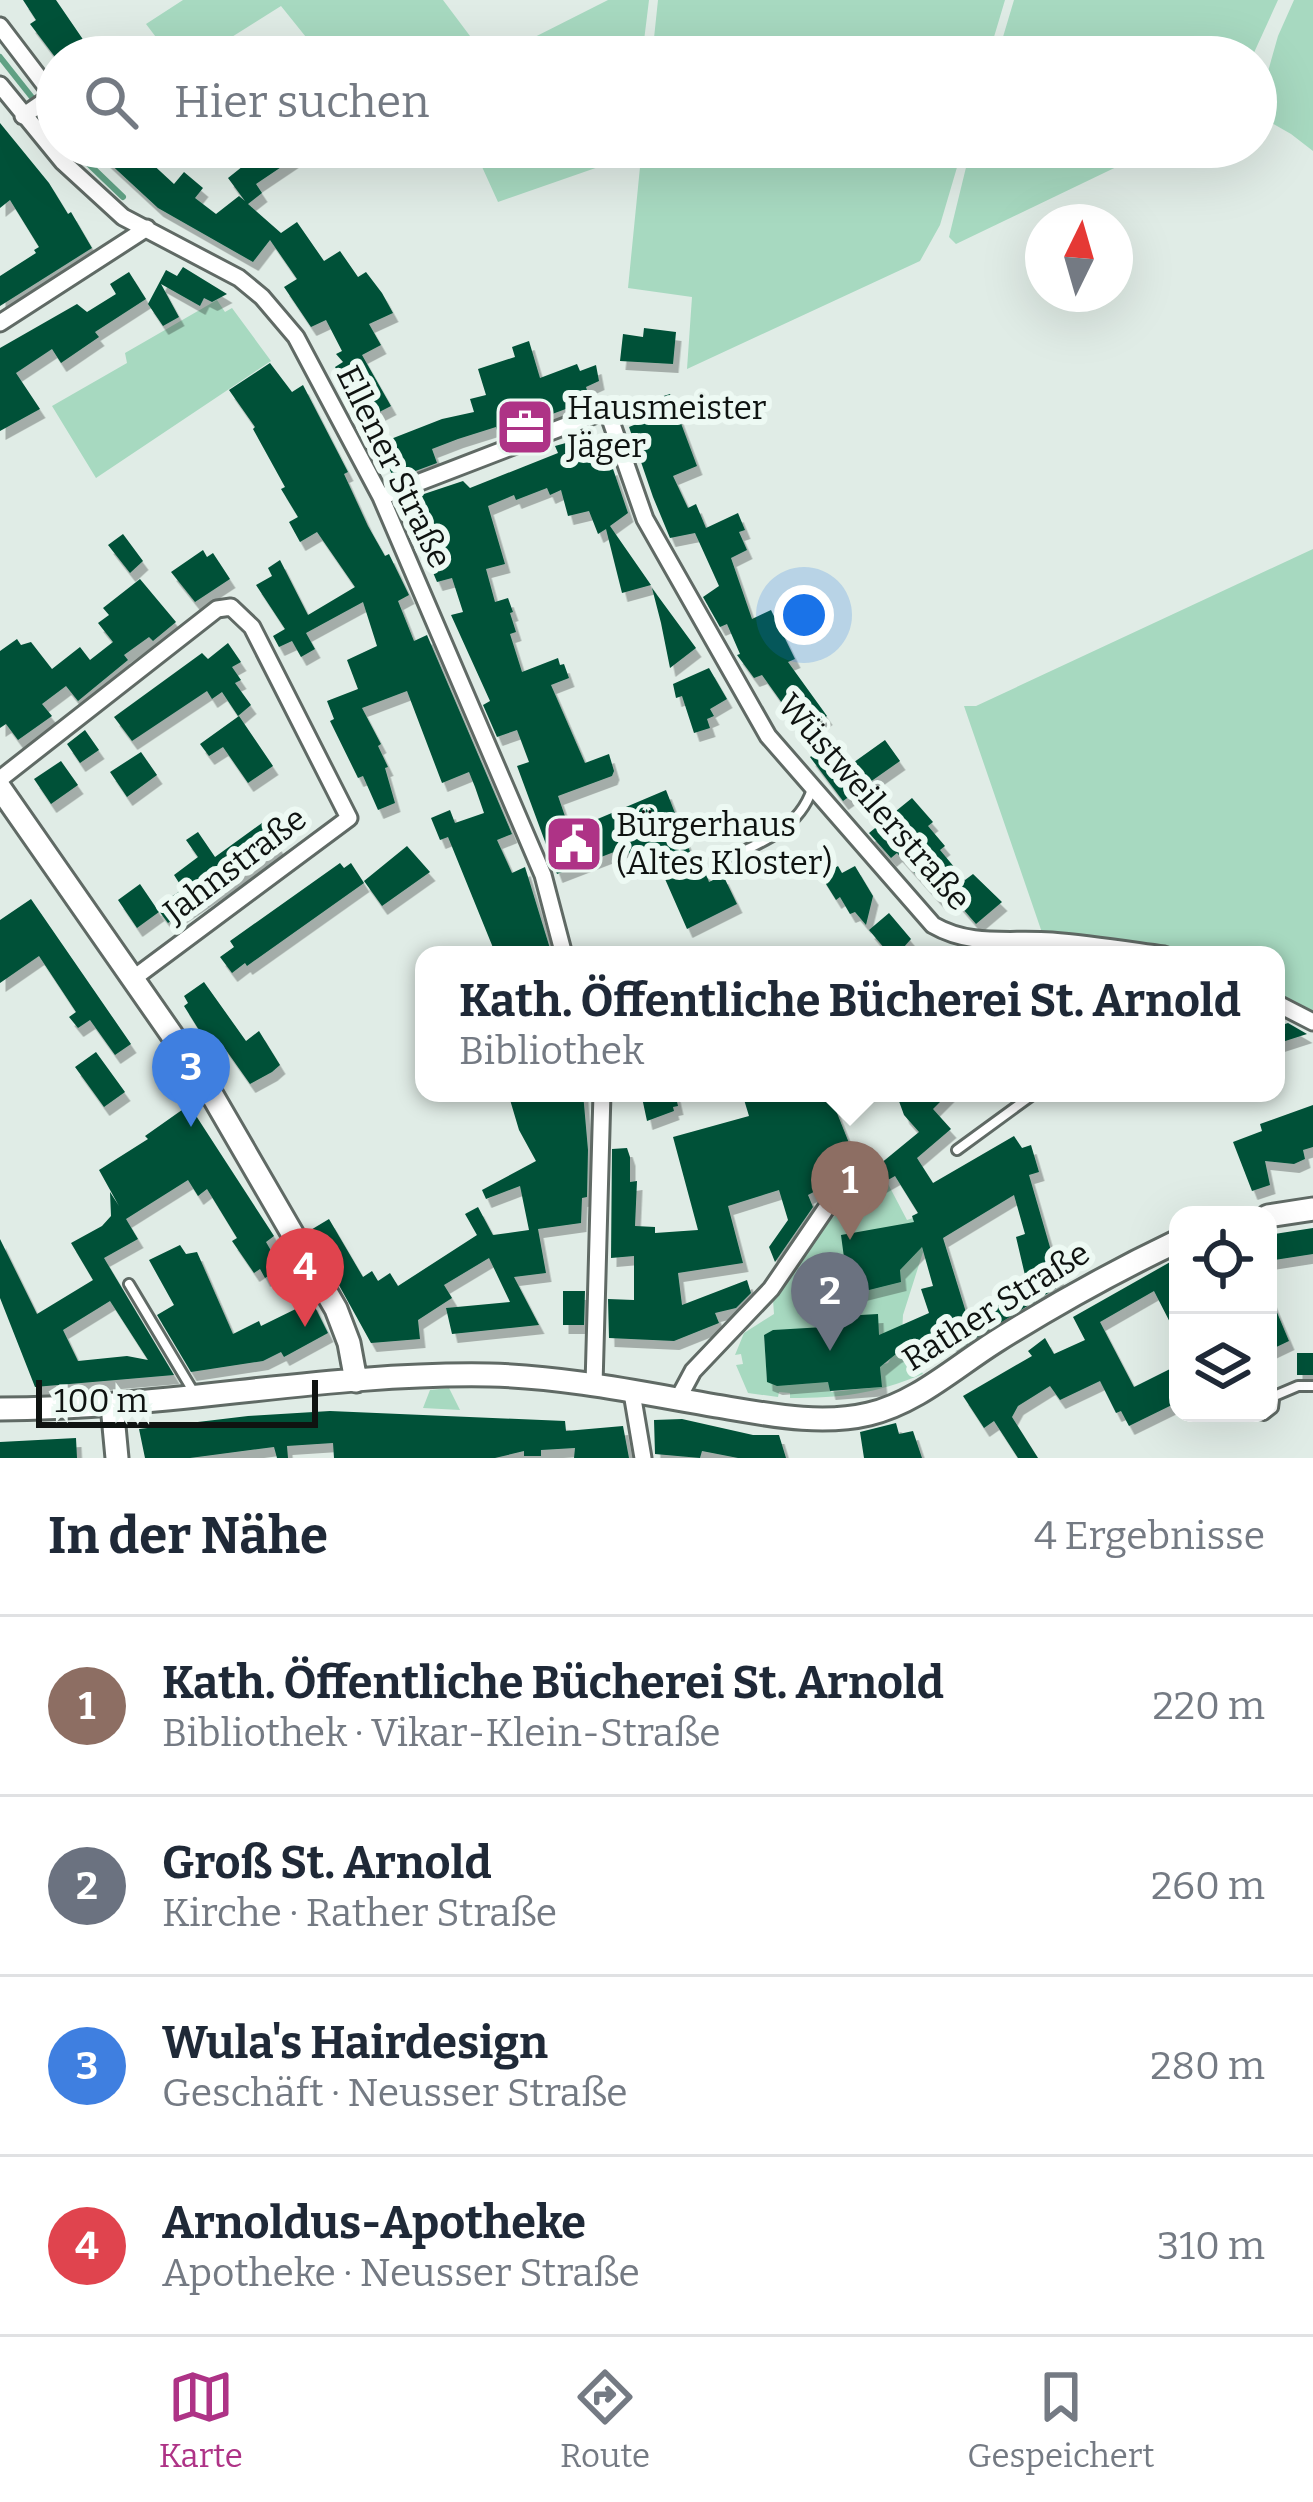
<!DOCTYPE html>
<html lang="de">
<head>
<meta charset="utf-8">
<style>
	:root { --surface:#fff; --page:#f2f2f3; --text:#1f2937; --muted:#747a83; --line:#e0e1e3; --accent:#ae3386 }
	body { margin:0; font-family:Bitter,serif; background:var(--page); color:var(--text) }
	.controls { position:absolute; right:36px; bottom:36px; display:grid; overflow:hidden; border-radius:24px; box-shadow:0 12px 48px #0002 }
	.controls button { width:108px; height:108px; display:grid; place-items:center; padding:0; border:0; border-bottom:3px solid var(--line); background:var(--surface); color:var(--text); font:60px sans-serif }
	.compass { position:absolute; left:1025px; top:204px; width:108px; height:108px; border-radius:50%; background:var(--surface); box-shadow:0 12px 48px #0002; rotate:5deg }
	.scale { position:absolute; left:36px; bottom:30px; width:282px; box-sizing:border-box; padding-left:12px; border:6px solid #0f1311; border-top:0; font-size:33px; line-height:42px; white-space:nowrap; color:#0f1311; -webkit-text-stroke:9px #edf9f3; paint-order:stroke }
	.you { position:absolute; left:804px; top:615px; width:42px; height:42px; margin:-30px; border:9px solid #fff; border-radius:50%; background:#1a73e8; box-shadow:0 0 0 18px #1a73e833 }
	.badge { display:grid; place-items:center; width:78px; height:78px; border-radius:50%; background:var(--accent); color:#fff; font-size:39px; font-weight:700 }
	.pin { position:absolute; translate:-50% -99px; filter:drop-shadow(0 3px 6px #0008) }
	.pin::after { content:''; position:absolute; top:63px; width:42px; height:36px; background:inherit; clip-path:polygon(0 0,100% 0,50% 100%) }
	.popup { position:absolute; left:415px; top:946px; width:870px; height:156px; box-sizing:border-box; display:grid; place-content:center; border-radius:24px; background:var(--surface); filter:drop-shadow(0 3px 9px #0005); font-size:39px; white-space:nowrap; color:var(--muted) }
	.popup b { font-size:45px; color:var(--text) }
	.popup::after { content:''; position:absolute; left:50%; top:100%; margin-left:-24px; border:24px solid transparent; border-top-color:var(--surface) }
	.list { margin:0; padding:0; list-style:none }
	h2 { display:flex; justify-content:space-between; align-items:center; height:156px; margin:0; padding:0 48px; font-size:51px }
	h2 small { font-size:39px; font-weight:400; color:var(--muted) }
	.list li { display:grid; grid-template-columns:78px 1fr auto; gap:36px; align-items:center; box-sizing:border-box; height:180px; padding:0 48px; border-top:3px solid var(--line) }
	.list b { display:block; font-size:45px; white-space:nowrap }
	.list p { margin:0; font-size:39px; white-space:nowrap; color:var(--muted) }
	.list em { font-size:39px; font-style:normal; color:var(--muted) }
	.icon { flex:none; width:66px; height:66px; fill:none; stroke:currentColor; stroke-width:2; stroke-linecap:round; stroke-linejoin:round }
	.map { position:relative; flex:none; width:1313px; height:1458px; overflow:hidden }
	.search { position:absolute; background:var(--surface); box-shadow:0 12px 48px #0002; left:36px; right:36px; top:36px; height:132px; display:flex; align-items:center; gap:30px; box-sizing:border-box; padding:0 42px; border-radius:66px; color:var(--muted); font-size:45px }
	.sheet { height:876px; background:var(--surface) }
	nav { display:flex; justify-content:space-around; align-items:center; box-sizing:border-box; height:168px; border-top:3px solid var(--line); background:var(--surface); font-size:33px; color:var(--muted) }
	nav a { display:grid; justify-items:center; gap:6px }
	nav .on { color:var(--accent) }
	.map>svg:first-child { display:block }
	.green { fill:#a7d9c0; fill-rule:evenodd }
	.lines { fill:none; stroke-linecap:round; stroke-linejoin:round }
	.stream { stroke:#61a285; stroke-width:6 }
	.building { fill:#035138; fill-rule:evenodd; filter:url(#shadow) }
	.lane-casing { stroke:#606a65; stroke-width:14 }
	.street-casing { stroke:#606a65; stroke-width:21 }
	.secondary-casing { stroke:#606a65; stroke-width:27 }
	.lane { stroke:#fff; stroke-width:8 }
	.street { stroke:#fff; stroke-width:15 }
	.secondary { stroke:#fff; stroke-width:21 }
	.labels { text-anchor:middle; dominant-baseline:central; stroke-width:12; stroke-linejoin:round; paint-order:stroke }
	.poi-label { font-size:33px; fill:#0f1311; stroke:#edf9f3; text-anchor:start }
	.street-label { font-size:33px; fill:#0f1311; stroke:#edf9f3 }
</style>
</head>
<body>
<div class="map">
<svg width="1313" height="1458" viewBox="0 0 1313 1458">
	<defs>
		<filter id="shadow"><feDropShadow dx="5.5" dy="9" stdDeviation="0" flood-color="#0004"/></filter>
	</defs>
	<rect width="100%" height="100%" fill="#e0ece6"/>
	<path class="green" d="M 183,0 L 443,0 L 473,40 L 448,57 L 322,57 L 281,6 L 200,57 L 171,57 L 146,24 Z
		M 608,0 L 649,0 L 642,57 L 495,57 Z
		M 658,0 L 1005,0 L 988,57 L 652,57 Z
		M 1014,0 L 1278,0 L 1252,57 L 997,57 Z
		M 1294,0 L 1313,0 L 1313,151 L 1291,134 L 1256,114 L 1278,36 Z
		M 473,147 L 631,147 L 630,156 L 498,202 Z
		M 642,147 L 963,147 L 940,225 L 920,261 L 687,369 L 692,297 L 628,288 Z
		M 971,147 L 1158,147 L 956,244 L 949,237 Z
		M 217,300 L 225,312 L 232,308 L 271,361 L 96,478 L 52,406 L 127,363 L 125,353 Z
		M 1313,549 L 1313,1022 L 1276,1003 L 1276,955 L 1049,953 L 964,706 L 976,706 Z
		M 887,1182 L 907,1220 L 913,1218 L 923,1252 L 903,1315 L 902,1334 L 923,1374 C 874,1394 842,1398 790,1398 L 790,1393 L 779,1392 L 778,1397 L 748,1393 L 736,1365 L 743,1364 L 741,1354 L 735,1355 L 744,1333 L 774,1314 L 773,1300 L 829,1221 L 851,1202 ZM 853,1314 L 894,1353 L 888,1363 L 880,1365 L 881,1387 L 831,1392 L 828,1380 L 803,1384 L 767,1381 L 764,1335 L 774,1330 L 824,1329 L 826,1316 Z
		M 449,1388 L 460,1410 L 423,1408 L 430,1390 Z"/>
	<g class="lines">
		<path class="stream" d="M 0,57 L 57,129
			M 71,147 L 123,197"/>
	</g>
	<path class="building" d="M 23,0 L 56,0 L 95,57 L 55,57 L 30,24 L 36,20 Z
		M 0,123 L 49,183 L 68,214 L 71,212 L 92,248 L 0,306 L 0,276 L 36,253 L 34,250 L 39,247 L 10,200 L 0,208 Z
		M 92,147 L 134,147 L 174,184 L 184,172 L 203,188 L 195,198 L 216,214 L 239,196 L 245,201 L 228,178 L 267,147 L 311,147 L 256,184 L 262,193 L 248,204 L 281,233 L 297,222 L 324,261 L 340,251 L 358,277 L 366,272 L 382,293 L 393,313 L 369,324 L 381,345 L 362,355 L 391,406 L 364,420 L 335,367 L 343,362 L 336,354 L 342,351 L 326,320 L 311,327 L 284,287 L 297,279 L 270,240 L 253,262 L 158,208 Z
		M 183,267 L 227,294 L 212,302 L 204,298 L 200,306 L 161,284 L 179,317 L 163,326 L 148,304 L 166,270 L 177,276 Z
		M 129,272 L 146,299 L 95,332 L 99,337 L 61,363 L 52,349 L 16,373 L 40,409 L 0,431 L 0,348 L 77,304 L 87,312 L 116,294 L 110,284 Z
		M 644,328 L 676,332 L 673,364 L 620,361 L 623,334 L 643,337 Z
		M 529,341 L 540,378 L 577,364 L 580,371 L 596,365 L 599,381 L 586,387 L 590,400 L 498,434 L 496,427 L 458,439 L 432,449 L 437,463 L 394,479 L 378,444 L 442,419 L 474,412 L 470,399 L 486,395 L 478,369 L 515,357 L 512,347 Z
		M 270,363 L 292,392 L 303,385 L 348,472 L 344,474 L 368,526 L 385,556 L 389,554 L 409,595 L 398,601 L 414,641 L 427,635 L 512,834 L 497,840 L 512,873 L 525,867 L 552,955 L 535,955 L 533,947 L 513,955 L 496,955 L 448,837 L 440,840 L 431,818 L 450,810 L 455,823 L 484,813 L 475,787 L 469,772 L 442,783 L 407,691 L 362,708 L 381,744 L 378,746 L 388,767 L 385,768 L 395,803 L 378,810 L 363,776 L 358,778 L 330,721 L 334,719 L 327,701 L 358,689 L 347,660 L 377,646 L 363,602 L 306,633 L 315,649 L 301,657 L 292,641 L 279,647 L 273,636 L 285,629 L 256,585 L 272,576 L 268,568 L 280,560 L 308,615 L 355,587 L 317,532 L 300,542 L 289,522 L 298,517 L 281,489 L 285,487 L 253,429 L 255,427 L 229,390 Z
		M 670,394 L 697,466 L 673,476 L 688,508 L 696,504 L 706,528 L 738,513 L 745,530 L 739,532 L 747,550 L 731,558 L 752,619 L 771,610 L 795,659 L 788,662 L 827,716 L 819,722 L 850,765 L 885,740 L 900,761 L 843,801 L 810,757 L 817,752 L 762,675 L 754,678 L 737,655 L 740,654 L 727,624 L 720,627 L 703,597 L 719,586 L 695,533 L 670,538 L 653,497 L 629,427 L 659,415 L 654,399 Z
		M 591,436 L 604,469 L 612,466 L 628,513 L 610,526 L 651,585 L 622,593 L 606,529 L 598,534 L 589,511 L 568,516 L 561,490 L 550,495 L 547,488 L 516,500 L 514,495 L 488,506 L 505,564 L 486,569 L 495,602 L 508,598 L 513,612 L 510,613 L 516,632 L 510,634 L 522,672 L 558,658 L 560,665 L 564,664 L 569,678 L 551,685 L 585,763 L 609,754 L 614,771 L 612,776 L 558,796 L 568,825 L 571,823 L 574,829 L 666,790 L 696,867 L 703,865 L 709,882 L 723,875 L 737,904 L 687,929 L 658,863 L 635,867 L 627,847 L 557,874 L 517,766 L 529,762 L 517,730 L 497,737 L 483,705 L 490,701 L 451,615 L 463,612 L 452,578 L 437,582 L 403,501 L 463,481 L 470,488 L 558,453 L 555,446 Z
		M 123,534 L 143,561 L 130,573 L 108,545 Z
		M 203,550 L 207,557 L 213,553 L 230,579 L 195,602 L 171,572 Z
		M 140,579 L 176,622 L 153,641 L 149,637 L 124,655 L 128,660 L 78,701 L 66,686 L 42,704 L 52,716 L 18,740 L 6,724 L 0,728 L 0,651 L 17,639 L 21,645 L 31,642 L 52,669 L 80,647 L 90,660 L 113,642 L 98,623 L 109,615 L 103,608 Z
		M 652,588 L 696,648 L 670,668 L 661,623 Z
		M 228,643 L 241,662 L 232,667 L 241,680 L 235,683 L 251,705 L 238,716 L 222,692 L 212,699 L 207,691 L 132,741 L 114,717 L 202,653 L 208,659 Z
		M 709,668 L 727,699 L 710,709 L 714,716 L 707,719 L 710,728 L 694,733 L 682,696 L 676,698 L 673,684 Z
		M 239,716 L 273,766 L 248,783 L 223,747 L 209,756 L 200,744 Z
		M 85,730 L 99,750 L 80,763 L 67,744 Z
		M 141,752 L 157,775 L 127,797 L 110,772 Z
		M 61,761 L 78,785 L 51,804 L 34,779 Z
		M 912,798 L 933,822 L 928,826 L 945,846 L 940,850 L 965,880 L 973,874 L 1002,902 L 976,924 L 949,893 L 940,901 L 897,853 L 891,858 L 869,833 Z
		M 262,823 L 280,848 L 168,923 L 156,907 L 183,889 L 174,875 L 198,857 L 186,840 L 198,832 L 215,857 Z
		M 407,846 L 430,872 L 382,906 L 364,881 Z
		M 340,863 L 344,868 L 351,863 L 364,883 L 247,966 L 245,963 L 232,973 L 220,957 L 234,947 L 230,941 Z
		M 838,866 L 842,873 L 855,866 L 873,896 L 866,925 L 855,912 L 850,914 L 840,897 L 836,900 L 821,876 Z
		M 140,884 L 159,912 L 137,928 L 118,900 Z
		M 31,899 L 131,1044 L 115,1055 L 90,1020 L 78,1028 L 69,1017 L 76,1012 L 39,956 L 0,983 L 0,920 Z
		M 889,913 L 911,939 L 897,955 L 890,955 L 869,930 Z
		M 204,982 L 246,1041 L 259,1031 L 280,1065 L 272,1072 L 250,1084 L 221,1043 L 213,1048 L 207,1043 L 184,1006 L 188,1003 L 184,996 Z
		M 1288,1023 L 1307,1034 L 1276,1044 L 1276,1027 Z
		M 96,1052 L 125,1092 L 104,1107 L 75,1067 Z
		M 508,1093 L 583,1093 L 588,1150 L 587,1197 L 582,1198 L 581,1223 L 538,1229 L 546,1273 L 514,1277 L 539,1325 L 452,1334 L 446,1308 L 510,1302 L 489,1258 L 444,1285 L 452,1298 L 418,1320 L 420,1339 L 371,1343 L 309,1231 L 329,1219 L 363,1277 L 372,1271 L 378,1281 L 390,1273 L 398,1286 L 477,1235 L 465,1214 L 478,1207 L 493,1235 L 529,1230 L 520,1186 L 486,1199 L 482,1190 L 536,1161 L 519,1130 Z
		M 641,1093 L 675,1093 L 678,1106 L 673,1107 L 674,1111 L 647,1121 Z
		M 742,1093 L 829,1093 L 863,1178 L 919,1132 L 904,1115 L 896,1093 L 949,1093 L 933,1109 L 951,1129 L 917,1158 L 933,1183 L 1014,1136 L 1022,1148 L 1031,1145 L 1039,1172 L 1029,1175 L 1061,1285 L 954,1352 L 947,1331 L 896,1354 L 880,1367 L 882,1387 L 830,1391 L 828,1382 L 777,1386 L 767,1382 L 764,1335 L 773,1330 L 824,1327 L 825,1317 L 878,1314 L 879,1335 L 929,1313 L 921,1289 L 933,1286 L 922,1247 L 900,1270 L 901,1282 L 849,1295 L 841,1235 L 914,1222 L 912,1216 L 918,1213 L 895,1176 L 842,1206 L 850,1191 L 846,1182 L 838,1179 L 808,1195 L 813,1207 L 775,1262 L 769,1247 L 788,1220 L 779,1190 L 728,1206 L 743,1263 L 678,1273 L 682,1305 L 747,1280 L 751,1293 L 736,1308 L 715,1313 L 719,1323 L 674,1341 L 609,1338 L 608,1299 L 634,1300 L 634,1256 L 611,1258 L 612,1149 L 627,1148 L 630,1157 L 630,1182 L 637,1181 L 635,1226 L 655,1227 L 655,1233 L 698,1230 L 673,1137 L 749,1116 ZM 1014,1195 L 1025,1234 L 1016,1237 L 1028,1288 L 969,1322 L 943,1238 Z
		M 189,1105 L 274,1236 L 266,1242 L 281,1268 L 265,1278 L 260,1269 L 254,1273 L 232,1241 L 237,1238 L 207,1189 L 198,1196 L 188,1180 L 126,1219 L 138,1239 L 104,1258 L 174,1375 L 35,1387 L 0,1298 L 0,1239 L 37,1314 L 93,1280 L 71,1243 L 102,1226 L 111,1216 L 110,1192 L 119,1206 L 99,1170 L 148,1139 L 145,1136 ZM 110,1301 L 148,1360 L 127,1356 L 78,1361 L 63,1330 Z
		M 1313,1105 L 1313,1147 L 1303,1150 L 1305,1159 L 1294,1164 L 1265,1161 L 1270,1185 L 1252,1191 L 1233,1142 L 1262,1131 L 1260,1124 Z
		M 1313,1228 L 1313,1254 L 1268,1261 L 1268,1235 Z
		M 180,1245 L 186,1254 L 197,1252 L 233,1334 L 259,1321 L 261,1326 L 312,1301 L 328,1333 L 284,1357 L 281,1352 L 263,1361 L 191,1372 L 157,1315 L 174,1305 L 149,1260 Z
		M 1172,1261 L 1178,1272 L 1178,1338 L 1154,1291 L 1100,1322 L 1134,1387 L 1178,1365 L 1178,1402 L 1129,1426 L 1121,1411 L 1116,1413 L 1100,1381 L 1060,1400 L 1050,1386 L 1018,1406 L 1012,1417 L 1038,1458 L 1018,1458 L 994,1421 L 984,1428 L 963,1396 L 1032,1356 L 1028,1351 L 1045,1338 L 1054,1354 L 1085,1340 L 1073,1317 Z
		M 563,1291 L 585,1291 L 584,1325 L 563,1325 Z
		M 1268,1291 L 1289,1341 L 1268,1351 Z
		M 1297,1353 L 1313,1353 L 1313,1375 L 1297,1375 Z
		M 330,1411 L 565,1421 L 566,1431 L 623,1426 L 629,1458 L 574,1458 L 575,1448 L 541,1450 L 541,1456 L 524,1456 L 524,1451 L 495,1458 L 334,1458 L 333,1443 L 287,1446 L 288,1458 L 277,1458 L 274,1447 L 190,1458 L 145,1458 L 139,1429 L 248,1416 Z
		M 682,1419 L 753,1435 L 779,1435 L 786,1458 L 738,1458 L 702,1451 L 700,1458 L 655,1454 L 654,1420 Z
		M 896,1423 L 899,1434 L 913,1431 L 922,1458 L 864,1458 L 860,1432 Z
		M 76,1438 L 77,1458 L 0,1458 L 0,1442 Z"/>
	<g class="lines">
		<g class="lane-casing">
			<path id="lane" d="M 721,861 C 757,845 799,830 812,789
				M 957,1150 L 1035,1093
				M 129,1284 L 193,1391
				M 1272,1397 L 1298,1386 L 1313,1386
				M 1255,1413 L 1264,1415 L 1273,1408 L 1274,1400 L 1268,1392"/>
		</g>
		<g class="street-casing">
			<path id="street" d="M 0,26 L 57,101
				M 0,85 L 63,162 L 123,217 L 239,278 L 262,297 L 296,337 L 381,497 L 543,875 L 564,955
				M 23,116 L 52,96
				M 0,323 L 147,228
				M 381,497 L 607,410 L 645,519 L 768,736 L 933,925 C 971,947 1009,938 1052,941 C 1089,944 1127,950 1164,955
				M 0,779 L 217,609 L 231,607 L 252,627 L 349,818 L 134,978
				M 1276,1003 L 1313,1022
				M 594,1385 L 602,1093
				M 632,1393 L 643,1458
				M 678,1399 L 693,1371 L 771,1289 L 838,1191"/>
		</g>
		<g class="secondary-casing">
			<path id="secondary" d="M 0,788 L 204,1081 L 336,1309 L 349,1343 L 356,1381
				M 1268,1216 L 1313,1209
				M 112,1405 L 117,1458
				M 0,1409 C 164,1409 326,1372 490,1375 C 566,1377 641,1393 716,1406 C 766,1414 819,1426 869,1414 C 916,1403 954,1368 995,1342 C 1054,1305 1115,1271 1178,1241"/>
		</g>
		<use href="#lane" class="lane"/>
		<use href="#street" class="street"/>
		<use href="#secondary" class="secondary"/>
	</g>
	<defs>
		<g id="office-square" transform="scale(3)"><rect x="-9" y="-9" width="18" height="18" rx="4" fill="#ae3386" stroke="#edf9f3"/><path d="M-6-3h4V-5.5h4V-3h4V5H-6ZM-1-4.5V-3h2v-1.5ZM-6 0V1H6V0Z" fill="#fff"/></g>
		<g id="civic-square" transform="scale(3)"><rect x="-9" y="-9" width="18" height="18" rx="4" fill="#ae3386" stroke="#edf9f3"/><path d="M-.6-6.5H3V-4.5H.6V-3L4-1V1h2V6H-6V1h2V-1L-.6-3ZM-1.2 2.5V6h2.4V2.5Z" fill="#fff"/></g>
	</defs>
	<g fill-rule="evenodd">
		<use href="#office-square" x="525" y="427"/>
		<use href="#civic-square" x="574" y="844"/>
	</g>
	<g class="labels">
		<g class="poi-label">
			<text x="567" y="408">Hausmeister<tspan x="567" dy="38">Jäger</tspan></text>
			<text x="616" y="825">Bürgerhaus<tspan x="616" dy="38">(Altes Kloster)</tspan></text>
		</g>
		<g class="street-label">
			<text transform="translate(394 467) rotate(64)">Ellener Straße</text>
			<text transform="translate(874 802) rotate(49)">Wüstweilerstraße</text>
			<text transform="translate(235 865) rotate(-37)">Jahnstraße</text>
			<text transform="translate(996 1306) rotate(-32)">Rather Straße</text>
		</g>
	</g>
</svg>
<div class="controls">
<button><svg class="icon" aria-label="locate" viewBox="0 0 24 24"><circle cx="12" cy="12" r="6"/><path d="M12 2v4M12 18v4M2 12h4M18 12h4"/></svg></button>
<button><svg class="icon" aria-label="layers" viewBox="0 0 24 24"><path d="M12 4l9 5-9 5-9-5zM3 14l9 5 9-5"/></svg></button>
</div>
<svg class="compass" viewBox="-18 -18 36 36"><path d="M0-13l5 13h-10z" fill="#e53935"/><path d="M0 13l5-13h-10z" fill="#747a83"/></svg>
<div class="scale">100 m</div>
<div class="you"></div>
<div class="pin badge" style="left:850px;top:1240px;background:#8d6e63">1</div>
<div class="popup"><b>Kath. Öffentliche Bücherei St. Arnold</b>Bibliothek</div>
<div class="pin badge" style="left:830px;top:1351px;background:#6b7280">2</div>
<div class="pin badge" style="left:191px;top:1127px;background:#3f7fe0">3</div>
<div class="pin badge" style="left:305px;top:1327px;background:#e0444e">4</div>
<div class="search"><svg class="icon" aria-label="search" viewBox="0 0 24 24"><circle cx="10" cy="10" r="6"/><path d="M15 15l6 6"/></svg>Hier suchen</div>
</div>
<section class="sheet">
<h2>In der Nähe<small>4 Ergebnisse</small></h2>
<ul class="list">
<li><span class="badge" style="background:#8d6e63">1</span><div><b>Kath. Öffentliche Bücherei St. Arnold</b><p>Bibliothek · Vikar-Klein-Straße</p></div><em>220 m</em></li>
<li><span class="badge" style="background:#6b7280">2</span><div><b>Groß St. Arnold</b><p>Kirche · Rather Straße</p></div><em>260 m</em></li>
<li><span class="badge" style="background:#3f7fe0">3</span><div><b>Wula's Hairdesign</b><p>Geschäft · Neusser Straße</p></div><em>280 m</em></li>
<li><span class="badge" style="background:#e0444e">4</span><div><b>Arnoldus-Apotheke</b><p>Apotheke · Neusser Straße</p></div><em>310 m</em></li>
</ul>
</section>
<nav>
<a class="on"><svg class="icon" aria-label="map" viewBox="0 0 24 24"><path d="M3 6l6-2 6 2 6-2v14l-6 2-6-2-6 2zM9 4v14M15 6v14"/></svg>Karte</a>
<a><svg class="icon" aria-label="directions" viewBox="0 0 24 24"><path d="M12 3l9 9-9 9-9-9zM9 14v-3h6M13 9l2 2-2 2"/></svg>Route</a>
<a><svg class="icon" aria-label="saved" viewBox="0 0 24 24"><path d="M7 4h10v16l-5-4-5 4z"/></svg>Gespeichert</a>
</nav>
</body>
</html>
